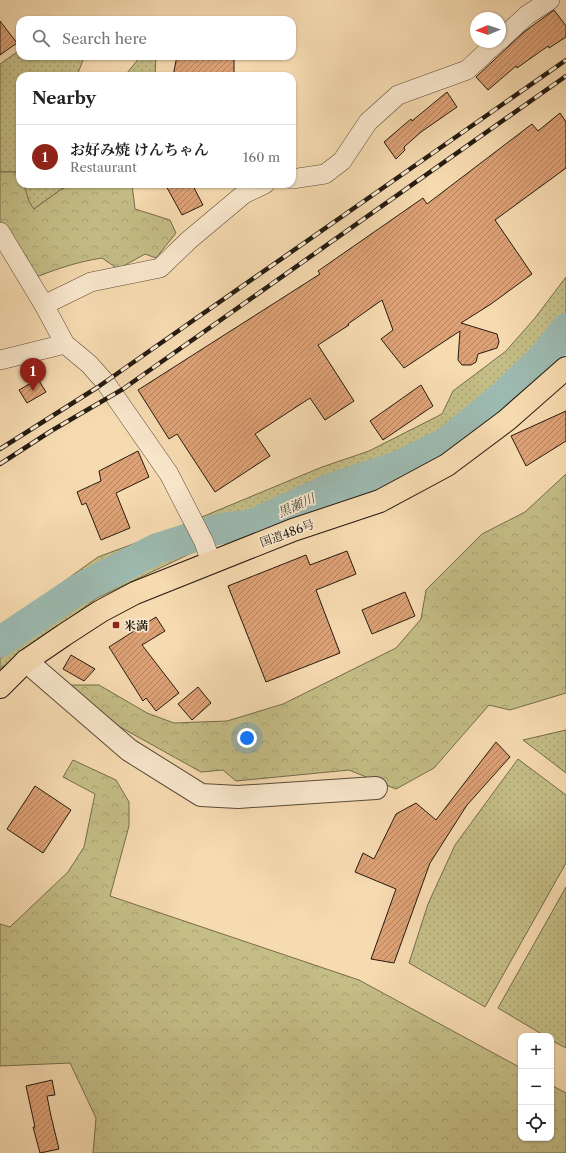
<!DOCTYPE html>
<html lang="en">
<head>
<meta charset="utf-8">
<style>
	:root { --surface:#fff; --page:#f2f2f2; --text:#222; --muted:#767676; --line:#e0e0e0; --accent:#8f2418 }
	body { margin:0; font-family:"Libre Caslon Text","Noto Serif JP",serif; background:var(--page); color:var(--text) }
	.controls { position:absolute; right:12px; bottom:12px; display:grid; overflow:hidden; border-radius:8px; box-shadow:0 1px 3px #0004 }
	.controls button { width:36px; height:36px; display:grid; place-items:center; padding:0; border:0; border-bottom:1px solid var(--line); background:var(--surface); color:var(--text); font:20px sans-serif }
	.compass { position:absolute; left:470px; top:12px; width:36px; height:36px; border-radius:50%; background:var(--surface); box-shadow:0 1px 3px #0004; rotate:268deg }
	.you { position:absolute; left:247px; top:738px; width:14px; height:14px; margin:-10px; border:3px solid #fff; border-radius:50%; background:#1a73e8; box-shadow:0 0 0 6px #1a73e833 }
	.badge { display:grid; place-items:center; width:26px; height:26px; border-radius:50%; background:var(--accent); color:#fff; font-size:13px; font-weight:700 }
	.pin { position:absolute; translate:-50% -33px; filter:drop-shadow(0 1px 2px #0008) }
	.pin::after { content:''; position:absolute; top:21px; width:14px; height:12px; background:inherit; clip-path:polygon(0 0,100% 0,50% 100%) }
	.list { margin:0; padding:0; list-style:none }
	h2 { display:flex; justify-content:space-between; align-items:center; height:52px; margin:0; padding:0 16px; font-size:17px }
	h2 small { font-size:13px; font-weight:400; color:var(--muted) }
	.list li { display:grid; grid-template-columns:26px 1fr auto; gap:12px; align-items:center; box-sizing:border-box; height:64px; padding:0 16px; border-top:1px solid var(--line) }
	.list b { display:block; font-size:15px; white-space:nowrap }
	.list p { margin:0; font-size:13px; white-space:nowrap; color:var(--muted) }
	.list em { font-size:13px; font-style:normal; color:var(--muted) }
	.icon { flex:none; width:22px; height:22px; fill:none; stroke:currentColor; stroke-width:2; stroke-linecap:round; stroke-linejoin:round }
	.map { position:relative; flex:none; width:566px; height:1153px; overflow:hidden }
	.search { position:absolute; background:var(--surface); box-shadow:0 1px 3px #0004; left:16px; top:16px; width:280px; height:44px; display:flex; align-items:center; gap:10px; box-sizing:border-box; padding:0 14px; border-radius:12px; color:var(--muted); font-size:15px }
	.panel { position:absolute; background:var(--surface); box-shadow:0 1px 3px #0004; left:16px; top:72px; width:280px; height:116px; border-radius:12px }
	.map>svg:first-child { display:block }
	.grass { fill:url(#grass-dots); stroke:#746c4c }
	.forest { fill:url(#forest-crowns); stroke:#746c4c }
	.lines { fill:none; stroke-linecap:round; stroke-linejoin:round }
	.river { stroke:#9dbab0; stroke-width:31 }
	.building { fill:url(#building-hatch); stroke:#251b11 }
	.minor-casing { stroke:#594b39; stroke-width:20 }
	.tertiary-casing { stroke:#594b39; stroke-width:24 }
	.trunk-casing { stroke:#251b11; stroke-width:24 }
	.minor { stroke:#f9e7cc; stroke-width:19 }
	.tertiary { stroke:#f9e7cc; stroke-width:22 }
	.trunk { stroke:#f6dab0; stroke-width:22 }
	.rail-casing { stroke:#251b11; stroke-width:4.5 }
	.rail { stroke:#f9e7cc; stroke-width:3; stroke-dasharray:9; stroke-linecap:butt }
	.poi-dot { fill:#8f2418; stroke:#f9e7cc; stroke-width:1.5 }
	.labels { text-anchor:middle; dominant-baseline:central; stroke-width:3.5; stroke-linejoin:round; paint-order:stroke }
	.street-label { font-size:12px; fill:#251b11; stroke:#f9e7cc }
	.poi-label { font-size:12px; font-weight:bold; fill:#251b11; stroke:#f9e7cc; text-anchor:start }
	.water-label { font-size:13px; font-style:italic; fill:#4f5349; stroke:#f9e7cc }
</style>
</head>
<body>
<div class="map">
<svg width="566" height="1153" viewBox="0 0 566 1153">
	<defs>
		<pattern id="grass-dots" width="8" height="8" patternUnits="userSpaceOnUse"><rect width="8" height="8" fill="#c4bd86"/><path d="M2 2h.1M6 6h.1" fill="none" stroke="#a8a273" stroke-width="1.8" stroke-linecap="round"/></pattern>
		<pattern id="forest-crowns" width="20" height="18" patternUnits="userSpaceOnUse"><rect width="20" height="18" fill="#c4bd86"/><path d="M2 6a3 3 0 1 1 6 0M12 15a3 3 0 1 1 6 0" fill="none" stroke="#a8a273"/></pattern>
		<pattern id="building-hatch" width="6" height="6" patternUnits="userSpaceOnUse"><rect width="6" height="6" fill="#dda175"/><path d="M-1 1l2-2M0 6l6-6M5 7l2-2" fill="none" stroke="#b3825f"/></pattern>
	</defs>
	<rect width="100%" height="100%" fill="#f6dab0"/>
	<filter id="stains"><feTurbulence type="fractalNoise" baseFrequency=".005" numOctaves="4"/><feColorMatrix values="0 0 0 0 .2 0 0 0 0 .09 0 0 0 0 .02 0 0 0 .5 -.17"/></filter>
	<radialGradient id="worn" r=".72"><stop offset=".6" stop-color="#630" stop-opacity="0"/><stop offset="1" stop-color="#630" stop-opacity=".3"/></radialGradient>
	<path class="grass" d="M 20,50 L 20,56 L 81,56 L 83,60 L 78,73 L 82,76 L 20,76 L 20,179 L 16,172 L 0,172 L 0,64 Z
		M 141,56 L 156,56 L 155,76 L 117,76 L 127,73 Z
		M 23,184 L 72,184 L 60,190 L 34,209 L 28,202 Z
		M 566,277 L 566,340 L 508,398 L 445,449 L 353,494 L 219,540 L 97,598 L 0,669 L 0,627 L 98,557 L 173,529 L 322,467 L 369,451 L 442,414 L 453,391 L 506,351 L 535,318 Z
		M 566,730 L 566,773 L 523,740 Z
		M 518,759 L 566,795 L 566,863 L 485,1007 L 409,963 L 428,904 L 455,845 Z
		M 566,887 L 566,1048 L 551,1040 L 551,1036 L 545,1036 L 498,1008 Z"/>
	<path class="forest" d="M 0,172 L 16,172 L 20,179 L 20,184 L 23,184 C 28,193 26,199 34,209 L 60,190 L 72,184 L 132,184 L 135,209 L 170,220 L 176,233 L 156,258 L 145,254 L 118,269 L 102,258 C 76,262 53,270 29,280 L 0,232 Z
		M 566,474 L 566,693 L 510,710 L 489,705 L 434,768 L 396,789 L 349,770 L 236,781 L 223,770 L 201,772 L 113,723 L 64,685 L 99,685 L 147,713 L 174,723 L 227,721 L 283,704 L 396,648 L 421,619 L 426,590 L 482,534 L 525,512 Z
		M 73,760 L 116,780 L 129,802 L 129,826 L 110,896 L 359,980 L 521,1068 L 521,1138 L 551,1138 L 551,1085 L 566,1093 L 566,1153 L 93,1153 L 96,1118 L 70,1063 L 0,1066 L 0,924 L 10,927 L 68,872 L 84,847 L 95,794 L 63,777 Z"/>
	<g class="lines">
		<path class="river" d="M 0,642 L 76,591 L 156,549 L 219,529 L 251,525 L 330,489 L 399,466 L 446,443 L 501,398 L 542,359 L 566,329"/>
	</g>
	<path class="building" d="M 554,10 L 566,26 L 566,37 L 549,48 L 548,46 L 517,68 L 516,66 L 488,90 L 476,77 L 524,32 Z
		M 0,21 L 17,43 L 0,55 Z
		M 177,56 L 211,56 L 234,58 L 234,74 L 208,74 L 208,76 L 173,76 Z
		M 447,92 L 457,107 L 421,132 L 404,147 L 405,150 L 396,159 L 384,142 L 411,119 L 412,121 Z
		M 560,113 L 566,122 L 566,168 L 495,220 L 532,274 L 491,304 L 461,323 L 497,334 L 499,342 L 497,348 L 478,354 L 476,362 L 471,365 L 462,365 L 458,360 L 460,331 L 404,368 L 381,339 L 393,330 L 382,300 L 348,324 L 349,325 L 318,345 L 354,401 L 325,420 L 310,398 L 255,434 L 270,456 L 215,492 L 177,434 L 169,439 L 138,390 L 320,274 L 318,271 L 423,198 L 427,204 L 532,124 L 538,131 Z
		M 165,184 L 192,184 L 203,205 L 182,215 Z
		M 38,379 L 46,392 L 27,403 L 19,390 Z
		M 421,385 L 433,406 L 383,440 L 370,421 Z
		M 566,411 L 566,441 L 526,466 L 511,436 Z
		M 138,451 L 149,477 L 116,493 L 130,528 L 101,540 L 86,503 L 82,505 L 77,492 L 101,481 L 99,471 Z
		M 347,551 L 356,574 L 316,590 L 340,653 L 266,682 L 228,586 L 306,555 L 310,565 Z
		M 405,592 L 415,616 L 372,634 L 362,610 Z
		M 156,617 L 165,631 L 142,645 L 179,693 L 156,711 L 146,698 L 143,701 L 109,647 Z
		M 71,655 L 95,669 L 84,681 L 63,669 Z
		M 198,687 L 211,703 L 192,720 L 178,704 Z
		M 496,742 L 510,757 L 467,805 L 430,863 L 394,963 L 371,959 L 396,889 L 355,872 L 363,853 L 374,859 L 396,814 L 416,803 L 436,820 Z
		M 35,786 L 71,810 L 43,853 L 7,829 Z
		M 52,1080 L 55,1095 L 47,1096 L 51,1116 L 59,1149 L 40,1153 L 33,1127 L 35,1127 L 26,1086 Z"/>
	<g class="lines">
		<g class="minor-casing">
			<path id="minor" d="M 500,40 L 527,15 L 550,0
				M 292,179 L 325,174 L 342,161 L 368,122 L 398,95 L 467,70 L 497,42
				M 0,232 L 44,305 L 65,344 L 89,364 L 105,382 L 169,474 L 204,542 L 211,562
				M 44,305 L 91,282 L 160,268 L 189,240 L 244,194 L 265,184
				M 0,360 L 65,344"/>
		</g>
		<g class="tertiary-casing">
			<path id="tertiary" d="M 26,661 L 129,750 L 201,795 L 238,797 L 376,788"/>
		</g>
		<g class="trunk-casing">
			<path id="trunk" d="M 0,687 L 26,661 L 64,635 L 101,611 L 135,593 L 293,530 L 380,501 L 447,465 L 507,420 L 566,368"/>
		</g>
		<use href="#minor" class="minor"/>
		<use href="#tertiary" class="tertiary"/>
		<use href="#trunk" class="trunk"/>
		<g class="rail-casing">
			<path id="rail" d="M 0,449 L 98,387 L 566,60
				M 0,464 L 51,431 L 123,389 L 566,76"/>
		</g>
		<use href="#rail" class="rail"/>
	</g>
	<rect class="poi-dot" x="112" y="621" width="8" height="8" rx="2"/>
	<g class="labels">
		<g class="street-label">
			<text transform="translate(287 533) rotate(-20)">国道486号</text>
		</g>
		<g class="poi-label">
			<text x="124" y="625">米満</text>
		</g>
		<g class="water-label">
			<text transform="translate(296 505) rotate(-24)">黒瀬川</text>
		</g>
	</g>
	<rect width="100%" height="100%" filter="url(#stains)"/>
	<rect width="100%" height="100%" fill="url(#worn)"/>
</svg>
<div class="controls">
<button>+</button>
<button>−</button>
<button><svg class="icon" aria-label="locate" viewBox="0 0 24 24"><circle cx="12" cy="12" r="6"/><path d="M12 2v4M12 18v4M2 12h4M18 12h4"/></svg></button>
</div>
<svg class="compass" viewBox="-18 -18 36 36"><path d="M0-13l5 13h-10z" fill="#e53935"/><path d="M0 13l5-13h-10z" fill="#767676"/></svg>
<div class="you"></div>
<div class="pin badge" style="left:33px;top:391px">1</div>
<div class="search"><svg class="icon" aria-label="search" viewBox="0 0 24 24"><circle cx="10" cy="10" r="6"/><path d="M15 15l6 6"/></svg>Search here</div>
<section class="panel">
<h2>Nearby<small></small></h2>
<ul class="list">
<li><span class="badge">1</span><div><b>お好み焼 けんちゃん</b><p>Restaurant</p></div><em>160 m</em></li>
</ul>
</section>
</div>
</body>
</html>
